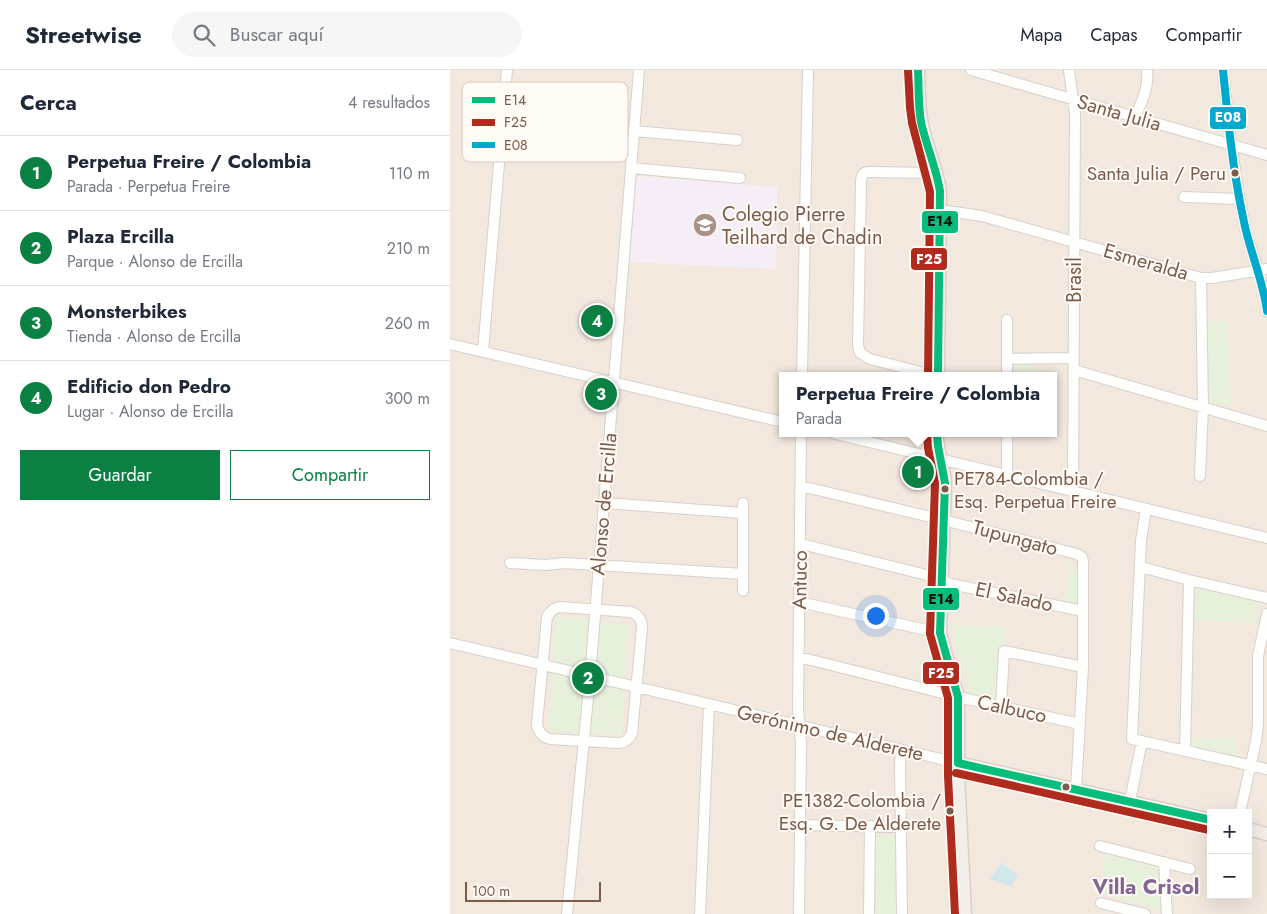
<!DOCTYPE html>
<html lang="es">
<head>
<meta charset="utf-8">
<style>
	:root { --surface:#fff; --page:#f6f6f7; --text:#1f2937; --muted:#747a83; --line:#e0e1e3; --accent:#0b8043 }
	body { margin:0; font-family:Jost,sans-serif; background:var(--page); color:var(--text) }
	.controls { position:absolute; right:15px; bottom:15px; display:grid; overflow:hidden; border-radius:0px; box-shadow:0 5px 20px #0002 }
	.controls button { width:45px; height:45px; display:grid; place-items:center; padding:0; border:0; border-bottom:1px solid var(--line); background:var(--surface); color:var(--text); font:25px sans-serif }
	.scale { position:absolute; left:15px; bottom:12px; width:136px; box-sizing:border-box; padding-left:5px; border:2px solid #7a5c4d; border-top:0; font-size:14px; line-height:18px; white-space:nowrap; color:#7a5c4d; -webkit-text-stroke:4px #fffaf3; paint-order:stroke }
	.you { position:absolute; left:425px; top:545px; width:18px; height:18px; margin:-12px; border:4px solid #fff; border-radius:50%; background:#1a73e8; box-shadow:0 0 0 8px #1a73e833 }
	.badge { display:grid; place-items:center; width:32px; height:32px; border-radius:50%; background:var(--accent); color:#fff; font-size:16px; font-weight:700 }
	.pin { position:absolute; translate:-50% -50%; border:2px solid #fff; box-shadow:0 1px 5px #0006 }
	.popup { position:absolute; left:329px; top:302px; width:278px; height:65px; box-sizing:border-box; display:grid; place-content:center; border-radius:0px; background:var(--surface); filter:drop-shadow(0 1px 4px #0005); font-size:16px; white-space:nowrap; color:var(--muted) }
	.popup b { font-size:19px; color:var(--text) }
	.popup::after { content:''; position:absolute; left:50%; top:100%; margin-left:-10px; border:10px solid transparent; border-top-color:var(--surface) }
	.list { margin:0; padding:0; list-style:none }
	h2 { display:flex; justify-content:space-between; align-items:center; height:65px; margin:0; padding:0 20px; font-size:21px }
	h2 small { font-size:16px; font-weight:400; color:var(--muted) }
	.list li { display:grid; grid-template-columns:32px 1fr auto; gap:15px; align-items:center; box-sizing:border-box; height:75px; padding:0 20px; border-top:1px solid var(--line) }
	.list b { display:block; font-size:19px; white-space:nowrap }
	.list p { margin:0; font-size:16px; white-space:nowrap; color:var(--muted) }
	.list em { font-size:16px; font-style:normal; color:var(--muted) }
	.actions { display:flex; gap:10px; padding:15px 20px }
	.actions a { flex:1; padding:11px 0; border:1px solid var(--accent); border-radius:0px; text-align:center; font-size:18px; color:var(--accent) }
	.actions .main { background:var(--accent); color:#fff }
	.icon { flex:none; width:28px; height:28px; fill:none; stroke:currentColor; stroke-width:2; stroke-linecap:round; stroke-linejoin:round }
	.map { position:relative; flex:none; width:817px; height:844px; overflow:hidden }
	header { display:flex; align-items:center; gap:30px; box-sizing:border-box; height:70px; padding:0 25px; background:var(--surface); border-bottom:1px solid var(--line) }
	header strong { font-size:24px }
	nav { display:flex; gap:28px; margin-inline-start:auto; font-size:18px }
	.search { width:350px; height:45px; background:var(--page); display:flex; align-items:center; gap:12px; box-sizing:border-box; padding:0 18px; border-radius:28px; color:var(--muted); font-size:19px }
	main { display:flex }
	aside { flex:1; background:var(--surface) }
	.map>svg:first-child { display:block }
	.residential { fill:#f2e8de; fill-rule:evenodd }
	.education { fill:#f6eef6 }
	.green { fill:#e7f0db }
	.water { fill:#d0e8ea }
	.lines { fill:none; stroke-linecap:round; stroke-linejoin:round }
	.minor-casing { stroke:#d7d1cb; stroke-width:12 }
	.major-casing { stroke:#dad1cc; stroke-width:15 }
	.minor { stroke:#fefefd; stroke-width:10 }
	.major { stroke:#f3eee8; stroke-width:12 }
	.bus-1-casing { stroke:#fffaf3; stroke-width:11 }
	.bus-2-casing { stroke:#fffaf3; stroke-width:11 }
	.bus-3-casing { stroke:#fffaf3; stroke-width:11 }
	.bus-1 { stroke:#06bd7c; stroke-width:8 }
	.bus-2 { stroke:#af2b1e; stroke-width:8 }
	.bus-3 { stroke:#00a9ce; stroke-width:8 }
	.bus-dot { fill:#7a5c4d; stroke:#fffaf3; stroke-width:2 }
	.labels { text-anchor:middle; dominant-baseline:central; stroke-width:4; stroke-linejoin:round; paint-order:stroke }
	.bus-label { font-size:19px; fill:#7a5c4d; stroke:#fffaf3; text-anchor:end }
	.street-label { font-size:20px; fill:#7a5c4d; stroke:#fffaf3 }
	.poi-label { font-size:20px; fill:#7a5c4d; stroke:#fffaf3; text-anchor:start }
	.neighbourhood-label { font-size:21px; font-weight:bold; fill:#846695; stroke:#fffaf3 }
	.key { fill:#fffaf3; stroke:#d7cbc1; stroke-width:1 }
	.key-label { font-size:14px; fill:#7a5c4d }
	.line-badge { stroke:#fffaf3; stroke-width:2 }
	.badge-label { font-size:14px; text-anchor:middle; font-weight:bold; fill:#fff }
	.pale-badge-label { font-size:14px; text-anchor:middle; font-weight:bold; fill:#111 }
</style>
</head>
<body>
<header>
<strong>Streetwise</strong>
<div class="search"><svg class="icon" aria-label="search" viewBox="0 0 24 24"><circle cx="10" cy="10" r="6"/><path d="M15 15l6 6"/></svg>Buscar aquí</div>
<nav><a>Mapa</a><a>Capas</a><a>Compartir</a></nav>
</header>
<main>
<aside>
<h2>Cerca<small>4 resultados</small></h2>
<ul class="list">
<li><span class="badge">1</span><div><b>Perpetua Freire / Colombia</b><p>Parada · Perpetua Freire</p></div><em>110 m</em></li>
<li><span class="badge">2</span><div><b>Plaza Ercilla</b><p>Parque · Alonso de Ercilla</p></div><em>210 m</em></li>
<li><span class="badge">3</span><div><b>Monsterbikes</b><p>Tienda · Alonso de Ercilla</p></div><em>260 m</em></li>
<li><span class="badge">4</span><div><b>Edificio don Pedro</b><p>Lugar · Alonso de Ercilla</p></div><em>300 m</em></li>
</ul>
<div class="actions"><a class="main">Guardar</a><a>Compartir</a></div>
</aside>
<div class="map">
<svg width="817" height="844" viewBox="0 0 817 844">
	<rect width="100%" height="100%" fill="#f9f5f0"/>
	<path class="residential" d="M 0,0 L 817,0 L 817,844 L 0,844 ZM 333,306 L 603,306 L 603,363 L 333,363 ZM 761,743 L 798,743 L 798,825 L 761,825 Z"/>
	<path class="education" d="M 187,106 L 327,117 L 326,199 L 180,192 Z"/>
	<path class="green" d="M 769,25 L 774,63 L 757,59 Z
		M 755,251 L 777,252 L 781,336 L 756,331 Z
		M 562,293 L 586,293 L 586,306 L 562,306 Z
		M 618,492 L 630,503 L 630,534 L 616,533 Z
		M 744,518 L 810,530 L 805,553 L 742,549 Z
		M 105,546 L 178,555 L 172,665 L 99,661 Z
		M 502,555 L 555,557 L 555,578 L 548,632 L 520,625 C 514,602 504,579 502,555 Z
		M 741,668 L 786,668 L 785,687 L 740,678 Z
		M 445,765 L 448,844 L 424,844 L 425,766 Z
		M 654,782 L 708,795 L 710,841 L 653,824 Z"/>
	<path class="water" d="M 551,793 L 568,805 L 561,816 L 540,809 Z"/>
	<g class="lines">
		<g class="minor-casing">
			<path id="minor" d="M 521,0 L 817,85
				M 619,0 L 625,45 L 623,421
				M 773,0 C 778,51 784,102 794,152 C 800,182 814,210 817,241
				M 685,47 C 692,31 699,18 697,0
				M 184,61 L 287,70
				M 181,98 L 290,108
				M 734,127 L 790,129
				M 490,140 L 532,146 L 751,208 L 762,208 L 817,199
				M 557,250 L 557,306
				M 0,274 L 333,352
				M 33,281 L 57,0
				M 557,289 L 624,288
				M 624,300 L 817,356
				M 352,306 L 358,0
				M 486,306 L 420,289 L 410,283 L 408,275 L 411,113 C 411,108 412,102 419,102 L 487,103
				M 382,363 L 817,468
				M 557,405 L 557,363
				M 750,406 L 753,337 L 751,208
				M 351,416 L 493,450 L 627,484 L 632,487 L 633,492 L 633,597 L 626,719
				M 154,433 L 293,443
				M 696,439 L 691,471 L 682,669 L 817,699
				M 351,474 L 481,506 L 501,514 L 633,541
				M 60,493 L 96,495 L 114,493 L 293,504
				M 691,497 L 739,510 L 817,528
				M 293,521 L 293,433
				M 349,532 L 490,563
				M 110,537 L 181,542 C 189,545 192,550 192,558 L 182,663 C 179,670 175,673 167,673 L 100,669 C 93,667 88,662 87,654 L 97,547 C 100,541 104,538 110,537 Z
				M 0,573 L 508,693
				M 349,587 L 508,627 L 630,654
				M 551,636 L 554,581 L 633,597
				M 451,680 L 450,696 L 452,844
				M 735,681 L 739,510
				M 680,731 L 692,671
				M 790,743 L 806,671 L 808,655 L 808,586 L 817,544
				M 350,755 L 451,757
				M 650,776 L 740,799
				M 714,792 L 717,844
				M 651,833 L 695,844
				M 117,844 L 140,607 L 189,0
				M 250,844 L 259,635
				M 349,844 L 351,674 L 348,639 L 351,363
				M 419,844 L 420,756"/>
		</g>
		<g class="major-casing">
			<path id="major" d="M 468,0 C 469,20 468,40 473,59 C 478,80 487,100 490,121 L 488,306
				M 487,363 C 486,381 494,395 495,413 L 490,563 L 508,627 L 508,705 L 515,844
				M 508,693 L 761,750
				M 798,759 L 817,764"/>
		</g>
		<use href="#minor" class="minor"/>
		<use href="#major" class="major"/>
		<g class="bus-1-casing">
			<path id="bus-1" d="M 468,0 C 469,17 468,35 471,52 C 476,75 486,97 490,121 L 488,306
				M 487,363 L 488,376 L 495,413 L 490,563 L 508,627 L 508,693
				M 508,693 L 761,750"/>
		</g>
		<g class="bus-2-casing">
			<path id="bus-2" d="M 458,0 L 460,38 L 462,53 L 480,122 L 478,306
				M 477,363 L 478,378 L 485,413 L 480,564 L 498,628 L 498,706 L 505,844
				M 506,703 L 759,760"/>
		</g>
		<g class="bus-3-casing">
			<path id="bus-3" d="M 773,0 C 778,51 783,102 794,152 C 800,182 813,210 817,241"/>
		</g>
		<use href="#bus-1" class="bus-1"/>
		<use href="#bus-2" class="bus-2"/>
		<use href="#bus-3" class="bus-3"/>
	</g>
	<defs>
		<g id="school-disc" transform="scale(1.25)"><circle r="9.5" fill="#a69286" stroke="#fffaf3"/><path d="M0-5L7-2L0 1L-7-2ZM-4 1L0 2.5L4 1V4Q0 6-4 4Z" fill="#fff"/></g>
	</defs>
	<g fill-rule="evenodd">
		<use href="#school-disc" x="255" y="155"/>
	</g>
	<g class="bus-dot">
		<circle cx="785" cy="103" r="4.5"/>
		<circle cx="495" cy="419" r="4.5"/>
		<circle cx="616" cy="717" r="4.5"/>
		<circle cx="500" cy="741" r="4.5"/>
	</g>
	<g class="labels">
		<g class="bus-label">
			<text x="776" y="103">Santa Julia / Peru</text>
			<text x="504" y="408" text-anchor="start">PE784-Colombia /<tspan x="504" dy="23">Esq. Perpetua Freire</tspan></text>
			<text x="491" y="730">PE1382-Colombia /<tspan x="491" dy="23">Esq. G. De Alderete</tspan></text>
		</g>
		<g class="street-label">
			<text transform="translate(669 43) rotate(16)">Santa Julia</text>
			<text transform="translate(696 192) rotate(16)">Esmeralda</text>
			<text transform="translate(624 210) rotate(-90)">Brasil</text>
			<text transform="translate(154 434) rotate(-85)">Alonso de Ercilla</text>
			<text transform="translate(565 468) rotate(15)">Tupungato</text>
			<text transform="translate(350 510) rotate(-89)">Antuco</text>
			<text transform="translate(564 527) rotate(12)">El Salado</text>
			<text transform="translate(562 639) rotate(12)">Calbuco</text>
			<text transform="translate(380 663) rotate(13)">Gerónimo de Alderete</text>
		</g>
		<g class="poi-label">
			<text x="272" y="144">Colegio Pierre<tspan x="272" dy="23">Teilhard de Chadin</tspan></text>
		</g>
		<g class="neighbourhood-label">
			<text x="696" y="817">Villa Crisol</text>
		</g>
	</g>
	<rect x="12" y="12" width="166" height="80" rx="8" class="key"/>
	<rect x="22" y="27" width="23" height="6" fill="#06bd7c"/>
	<rect x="22" y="49" width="23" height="7" fill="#af2b1e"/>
	<rect x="22" y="72" width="23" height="6" fill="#00a9ce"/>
	<g class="key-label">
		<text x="54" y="35">E14</text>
		<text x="54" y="57">F25</text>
		<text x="54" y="80">E08</text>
	</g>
	<g class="line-badge">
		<rect x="759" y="36" width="38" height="24" rx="5" fill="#00a9ce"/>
		<rect x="471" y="140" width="38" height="24" rx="5" fill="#06bd7c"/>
		<rect x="460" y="177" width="38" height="24" rx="5" fill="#af2b1e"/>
		<rect x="472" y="517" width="38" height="24" rx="5" fill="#06bd7c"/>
		<rect x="472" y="591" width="38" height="24" rx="5" fill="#af2b1e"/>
	</g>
	<g class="badge-label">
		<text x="778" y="52">E08</text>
		<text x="479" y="194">F25</text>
		<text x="491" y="608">F25</text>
	</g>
	<g class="pale-badge-label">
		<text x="490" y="156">E14</text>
		<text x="491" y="534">E14</text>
	</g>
</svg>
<div class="controls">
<button>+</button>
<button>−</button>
</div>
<div class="scale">100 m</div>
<div class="you"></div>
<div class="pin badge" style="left:468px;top:402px">1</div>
<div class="popup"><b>Perpetua Freire / Colombia</b>Parada</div>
<div class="pin badge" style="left:138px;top:608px">2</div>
<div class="pin badge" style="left:151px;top:324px">3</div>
<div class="pin badge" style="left:147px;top:251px">4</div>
</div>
</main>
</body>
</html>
